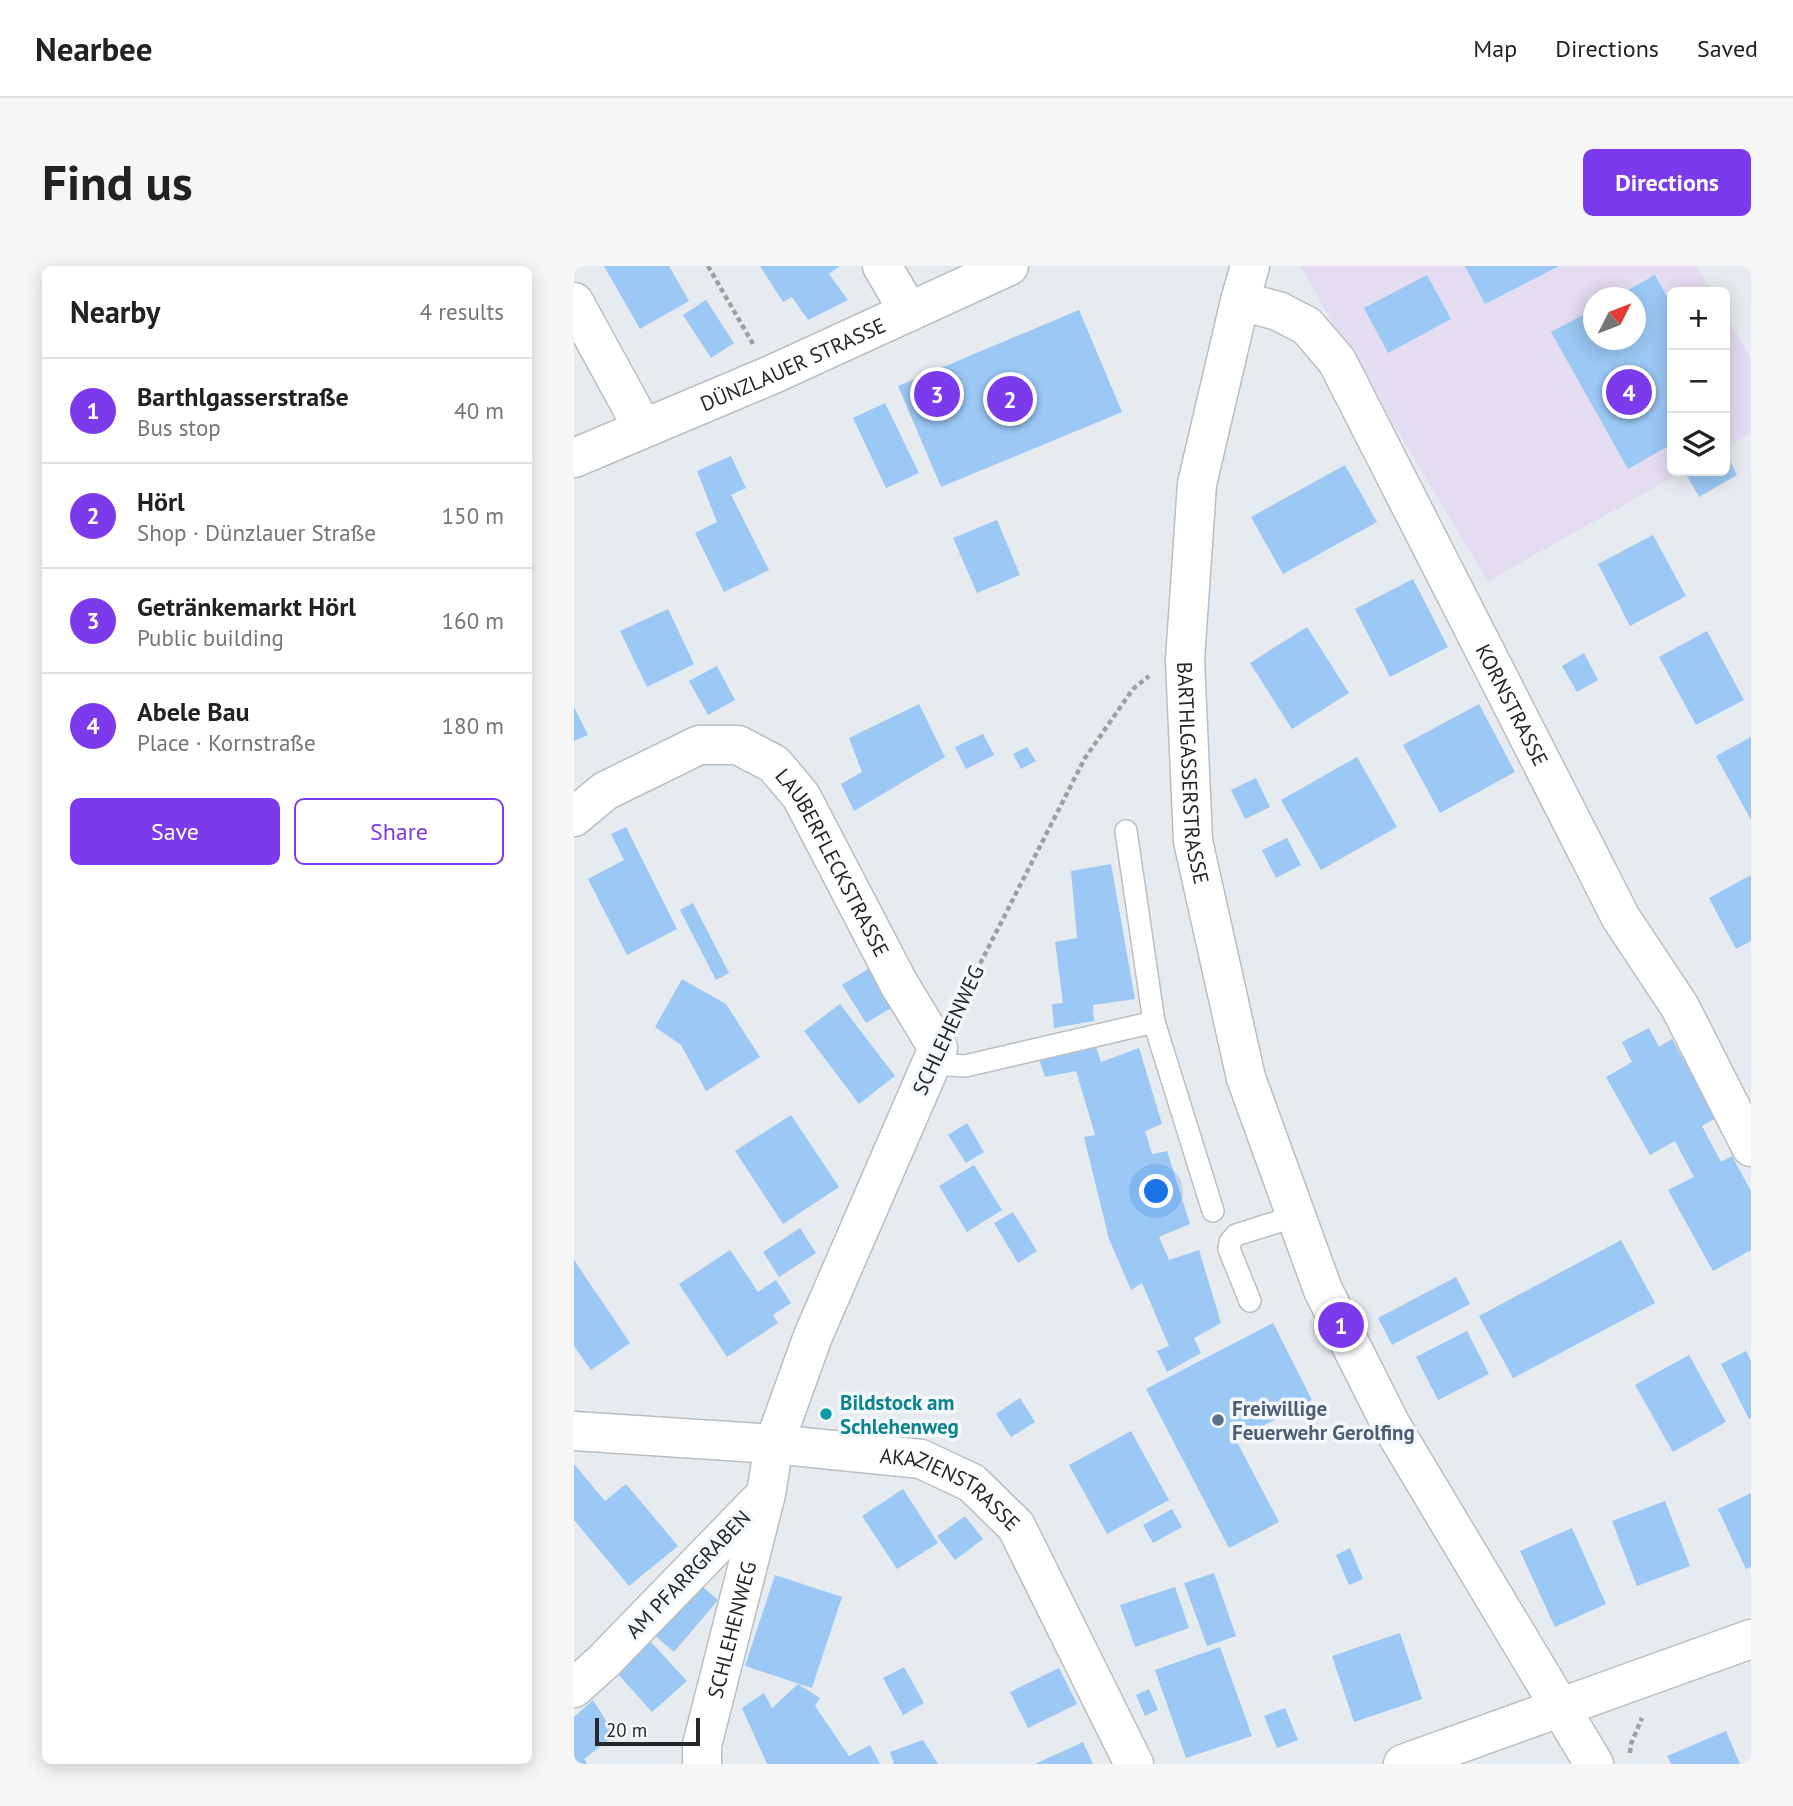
<!DOCTYPE html>
<html lang="en">
<head>
<meta charset="utf-8">
<style>
	:root { --surface:#fff; --page:#f6f6f6; --text:#222; --muted:#767676; --line:#e0e0e0; --accent:#7c3aed }
	body { margin:0; font-family:"PT Sans",sans-serif; background:var(--page); color:var(--text) }
	.controls { position:absolute; right:21px; top:21px; display:grid; overflow:hidden; border-radius:10px; box-shadow:0 4px 18px #0003 }
	.controls button { width:63px; height:63px; display:grid; place-items:center; padding:0; border:0; border-bottom:2px solid var(--line); background:var(--surface); color:var(--text); font:35px sans-serif }
	.compass { position:absolute; left:1009px; top:21px; width:63px; height:63px; border-radius:50%; background:var(--surface); box-shadow:0 4px 18px #0003; rotate:48deg }
	.scale { position:absolute; left:21px; bottom:18px; width:105px; box-sizing:border-box; padding-left:7px; border:4px solid #262729; border-top:0; font-size:19px; line-height:24px; white-space:nowrap; color:#262729; -webkit-text-stroke:5px #f3f8fd; paint-order:stroke }
	.you { position:absolute; left:583px; top:926px; width:24px; height:24px; margin:-18px; border:5px solid #fff; border-radius:50%; background:#1a73e8; box-shadow:0 0 0 10px #1a73e833 }
	.badge { display:grid; place-items:center; width:46px; height:46px; border-radius:50%; background:var(--accent); color:#fff; font-size:23px; font-weight:700 }
	.pin { position:absolute; translate:-50% -50%; border:4px solid #fff; box-shadow:0 2px 7px #0006 }
	.list { margin:0; padding:0; list-style:none }
	h2 { display:flex; justify-content:space-between; align-items:center; height:91px; margin:0; padding:0 28px; font-size:30px }
	h2 small { font-size:23px; font-weight:400; color:var(--muted) }
	.list li { display:grid; grid-template-columns:46px 1fr auto; gap:21px; align-items:center; box-sizing:border-box; height:105px; padding:0 28px; border-top:2px solid var(--line) }
	.list b { display:block; font-size:26px; white-space:nowrap }
	.list p { margin:0; font-size:23px; white-space:nowrap; color:var(--muted) }
	.list em { font-size:23px; font-style:normal; color:var(--muted) }
	.actions { display:flex; gap:14px; padding:21px 28px }
	.actions a { flex:1; padding:16px 0; border:2px solid var(--accent); border-radius:10px; text-align:center; font-size:24px; color:var(--accent) }
	.actions .main { background:var(--accent); color:#fff }
	.icon { flex:none; width:38px; height:38px; fill:none; stroke:currentColor; stroke-width:2; stroke-linecap:round; stroke-linejoin:round }
	.map { position:relative; flex:none; width:1177px; height:1498px; overflow:hidden; border-radius:10px }
	header { display:flex; align-items:center; gap:42px; box-sizing:border-box; height:98px; padding:0 35px; background:var(--surface); border-bottom:2px solid var(--line) }
	header strong { font-size:33px }
	nav { display:flex; gap:38px; margin-inline-start:auto; font-size:24px }
	.intro { display:flex; align-items:center; justify-content:space-between; box-sizing:border-box; height:168px; padding:0 42px }
	h1 { margin:0; font-size:49px }
	.button { padding:18px 32px; border-radius:10px; background:var(--accent); color:#fff; font-size:24px; font-weight:700 }
	main { display:flex; gap:42px; padding:0 42px }
	aside { flex:1; background:var(--surface); border-radius:10px; box-shadow:0 4px 18px #0003 }
	.map>svg:first-child { display:block }
	.industrial { fill:#e4dcf1; fill-rule:evenodd }
	.building { fill:#9bc8f4 }
	.lines { fill:none; stroke-linecap:round; stroke-linejoin:round }
	.lane-casing { stroke:#babfc3; stroke-width:24 }
	.street-casing { stroke:#babfc3; stroke-width:41 }
	.secondary-casing { stroke:#babfc3; stroke-width:41 }
	.path { stroke:#9da1a5; stroke-width:4.5; stroke-dasharray:5 3.5; stroke-linecap:butt }
	.lane { stroke:#fff; stroke-width:21 }
	.street { stroke:#fff; stroke-width:38 }
	.secondary { stroke:#fff; stroke-width:38 }
	.culture-dot { fill:#0f9aa8; stroke:#f3f8fd; stroke-width:2.5 }
	.service-dot { fill:#5c6f8a; stroke:#f3f8fd; stroke-width:2.5 }
	.labels { text-anchor:middle; dominant-baseline:central; stroke-width:7; stroke-linejoin:round; paint-order:stroke }
	.street-label { font-size:21px; fill:#262729; stroke:#f3f8fd }
	.culture-label { font-size:21px; font-weight:bold; fill:#0d838f; stroke:#f3f8fd; text-anchor:start }
	.service-label { font-size:21px; font-weight:bold; fill:#4e5e75; stroke:#f3f8fd; text-anchor:start }
</style>
</head>
<body>
<header>
<strong>Nearbee</strong>
<nav><a>Map</a><a>Directions</a><a>Saved</a></nav>
</header>
<div class="intro"><h1>Find us</h1><a class="button">Directions</a></div>
<main>
<aside>
<h2>Nearby<small>4 results</small></h2>
<ul class="list">
<li><span class="badge">1</span><div><b>Barthlgasserstraße</b><p>Bus stop</p></div><em>40 m</em></li>
<li><span class="badge">2</span><div><b>Hörl</b><p>Shop · Dünzlauer Straße</p></div><em>150 m</em></li>
<li><span class="badge">3</span><div><b>Getränkemarkt Hörl</b><p>Public building</p></div><em>160 m</em></li>
<li><span class="badge">4</span><div><b>Abele Bau</b><p>Place · Kornstraße</p></div><em>180 m</em></li>
</ul>
<div class="actions"><a class="main">Save</a><a>Share</a></div>
</aside>
<div class="map">
<svg width="1177" height="1498" viewBox="0 0 1177 1498">
	<rect width="100%" height="100%" fill="#e6ebf0"/>
	<path class="industrial" d="M 727,0 L 1123,0 L 1138,26 L 1098,26 L 1098,205 L 1110,205 L 914,315 L 759,58 ZM 1020,32 L 1062,32 L 1062,74 L 1020,74 Z
		M 1151,48 L 1177,93 L 1177,167 L 1151,182 Z"/>
	<path class="building" d="M 30,0 L 95,0 L 115,35 L 66,63 Z
		M 186,0 L 266,0 L 255,8 L 274,34 L 234,54 L 218,31 L 209,36 Z
		M 891,0 L 985,0 L 911,38 Z
		M 853,9 L 877,53 L 814,87 L 790,42 Z
		M 1081,9 L 1098,40 L 1098,178 L 1054,203 L 977,66 L 1020,43 L 1020,74 L 1062,74 L 1062,32 L 1040,32 Z
		M 132,34 L 160,77 L 137,92 L 109,49 Z
		M 505,44 L 548,146 L 367,221 L 324,120 Z
		M 311,137 L 345,207 L 312,222 L 279,152 Z
		M 1151,186 L 1163,209 L 1125,231 L 1110,205 L 1151,205 Z
		M 157,190 L 172,222 L 157,229 L 195,304 L 150,326 L 121,267 L 143,256 L 123,205 Z
		M 771,199 L 803,256 L 709,308 L 677,251 Z
		M 423,254 L 446,309 L 403,327 L 379,272 Z
		M 1079,269 L 1112,330 L 1056,360 L 1024,298 Z
		M 839,313 L 874,381 L 816,411 L 781,343 Z
		M 94,343 L 120,398 L 73,421 L 46,365 Z
		M 733,361 L 775,427 L 718,463 L 676,397 Z
		M 1133,365 L 1170,434 L 1122,459 L 1085,391 Z
		M 1010,387 L 1024,414 L 1003,426 L 988,400 Z
		M 143,400 L 161,434 L 134,449 L 115,415 Z
		M 345,438 L 371,491 L 280,545 L 267,518 L 288,506 L 275,472 Z
		M 905,438 L 941,506 L 866,547 L 829,479 Z
		M 0,441 L 14,469 L 0,475 Z
		M 409,468 L 420,489 L 392,503 L 381,481 Z
		M 1177,471 L 1177,554 L 1142,490 Z
		M 453,481 L 462,495 L 447,503 L 439,488 Z
		M 783,491 L 823,561 L 747,604 L 707,534 Z
		M 682,512 L 696,541 L 671,553 L 657,524 Z
		M 52,561 L 103,663 L 53,689 L 14,613 L 50,594 L 37,568 Z
		M 713,572 L 727,599 L 702,612 L 688,584 Z
		M 537,598 L 561,733 L 519,739 L 520,755 L 480,762 L 478,738 L 489,737 L 481,676 L 503,672 L 497,605 Z
		M 1177,609 L 1177,675 L 1162,683 L 1135,632 Z
		M 119,637 L 155,707 L 142,714 L 106,644 Z
		M 299,700 L 322,739 L 292,757 L 268,719 Z
		M 108,713 L 152,738 L 186,791 L 132,825 L 107,779 L 81,761 Z
		M 266,738 L 321,810 L 285,838 L 230,765 Z
		M 1075,762 L 1085,781 L 1098,773 L 1142,852 L 1128,860 L 1147,896 L 1158,890 L 1177,925 L 1177,984 L 1139,1005 L 1094,924 L 1120,911 L 1101,875 L 1076,889 L 1032,811 L 1058,796 L 1048,776 Z
		M 521,778 L 527,796 L 565,782 L 588,858 L 571,865 L 578,888 L 593,885 L 616,958 L 585,971 L 595,994 L 625,984 L 647,1057 L 620,1072 L 627,1087 L 593,1106 L 583,1085 L 595,1080 L 568,1017 L 557,1024 L 535,973 L 510,871 L 521,869 L 502,805 L 471,811 L 465,793 Z
		M 217,849 L 265,921 L 209,958 L 161,885 Z
		M 393,857 L 410,886 L 392,897 L 374,869 Z
		M 400,899 L 428,944 L 393,966 L 365,920 Z
		M 439,946 L 463,985 L 444,997 L 420,957 Z
		M 226,962 L 242,987 L 205,1011 L 189,986 Z
		M 1047,974 L 1081,1037 L 939,1112 L 905,1050 Z
		M 156,984 L 184,1026 L 202,1014 L 217,1037 L 199,1049 L 204,1057 L 153,1091 L 105,1018 Z
		M 0,994 L 56,1077 L 17,1104 L 0,1080 Z
		M 882,1011 L 896,1038 L 818,1079 L 804,1052 Z
		M 699,1057 L 738,1134 L 662,1174 L 705,1256 L 655,1282 L 572,1123 Z
		M 893,1065 L 915,1108 L 864,1134 L 842,1091 Z
		M 1172,1085 L 1177,1095 L 1177,1152 L 1175,1153 L 1147,1098 Z
		M 1115,1089 L 1152,1156 L 1099,1186 L 1061,1119 Z
		M 446,1132 L 461,1156 L 437,1171 L 422,1148 Z
		M 557,1165 L 595,1234 L 533,1268 L 495,1199 Z
		M 0,1198 L 31,1235 L 52,1218 L 104,1280 L 55,1320 L 0,1254 Z
		M 329,1223 L 364,1277 L 323,1303 L 288,1250 Z
		M 1177,1227 L 1177,1301 L 1172,1303 L 1144,1243 Z
		M 1091,1235 L 1116,1300 L 1063,1320 L 1038,1255 Z
		M 598,1243 L 608,1261 L 579,1277 L 569,1259 Z
		M 391,1250 L 409,1273 L 381,1294 L 363,1270 Z
		M 998,1262 L 1032,1338 L 981,1361 L 946,1285 Z
		M 776,1282 L 789,1313 L 775,1319 L 762,1289 Z
		M 640,1307 L 662,1370 L 633,1380 L 610,1317 Z
		M 201,1309 L 268,1331 L 238,1422 L 171,1400 Z
		M 123,1316 L 144,1334 L 100,1386 L 79,1368 Z
		M 601,1321 L 615,1362 L 561,1381 L 546,1339 Z
		M 826,1367 L 848,1433 L 780,1456 L 758,1390 Z
		M 77,1376 L 113,1415 L 78,1446 L 43,1407 Z
		M 646,1381 L 678,1470 L 612,1492 L 581,1404 Z
		M 330,1401 L 350,1437 L 329,1449 L 309,1412 Z
		M 485,1402 L 503,1438 L 454,1462 L 436,1426 Z
		M 224,1418 L 246,1432 L 241,1440 L 275,1490 L 296,1479 L 306,1498 L 193,1498 L 168,1442 L 190,1427 L 198,1442 Z
		M 575,1423 L 584,1444 L 571,1450 L 562,1429 Z
		M 19,1434 L 41,1469 L 10,1493 L 13,1498 L 0,1498 L 0,1451 Z
		M 711,1442 L 724,1474 L 703,1482 L 690,1450 Z
		M 1152,1465 L 1166,1498 L 1097,1498 L 1093,1490 Z
		M 349,1474 L 364,1498 L 320,1498 L 316,1486 Z
		M 509,1476 L 519,1498 L 461,1498 Z"/>
	<g class="lines">
		<g class="lane-casing">
			<path id="lane" d="M 552,565 L 580,756
				M 357,798 L 391,800 L 580,756 L 639,945
				M 676,1035 L 655,983 L 656,976 L 662,969 L 722,950"/>
		</g>
		<g class="street-casing">
			<g id="street">
				<path d="M 308,0 L 335,46"/>
				<path id="s1" d="M 666,35 L 704,45 L 733,60 L 763,95 L 1047,652 L 1106,741 L 1177,881"/>
				<path d="M 0,36 L 69,162"/>
				<path id="s2" d="M 0,551 L 31,525 L 125,479 L 164,479 L 200,498 L 227,530 L 325,718 L 364,782 L 239,1070 L 200,1178 L 192,1228 L 30,1395 L 0,1422"/>
				<path id="s3" d="M 0,1165 L 200,1178 L 347,1193 L 398,1217 L 442,1260 L 560,1498"/>
				<path id="s4" d="M 128,1498 L 128,1479 L 191,1232"/>
			</g>
		</g>
		<g class="secondary-casing">
			<g id="secondary">
				<path id="s5" d="M 676,0 L 666,35 L 623,218 L 611,394 L 619,575 L 672,812 L 749,1024 L 817,1159 L 1020,1498"/>
				<path id="s6" d="M 0,192 L 197,109 L 435,0"/>
				<path d="M 829,1498 L 1177,1373"/>
			</g>
		</g>
		<path class="path" d="M 134,0 L 179,78
			M 383,743 L 511,492 L 559,423 L 575,410
			M 1056,1487 L 1057,1478 L 1068,1452"/>
		<use href="#lane" class="lane"/>
		<use href="#street" class="street"/>
		<use href="#secondary" class="secondary"/>
	</g>
	<circle class="culture-dot" cx="252" cy="1148" r="7"/>
	<circle class="service-dot" cx="644" cy="1154" r="7"/>
	<g class="labels">
		<g class="street-label">
			<text stroke="none"><textPath href="#s6" startOffset="238">DÜNZLAUER STRASSE</textPath></text>
			<text stroke="none"><textPath href="#s1" startOffset="504">KORNSTRASSE</textPath></text>
			<text stroke="none"><textPath href="#s5" startOffset="514">BARTHLGASSERSTRASSE</textPath></text>
			<text stroke="none"><textPath href="#s2" startOffset="340">LAUBERFLECKSTRASSE</textPath></text>
			<text transform="translate(374 764) rotate(-65)">SCHLEHENWEG</text>
			<text stroke="none"><textPath href="#s3" startOffset="387">AKAZIENSTRASSE</textPath></text>
			<text transform="translate(114 1308) rotate(-46)">AM PFARRGRABEN</text>
			<text stroke="none"><textPath href="#s4" startOffset="138">SCHLEHENWEG</textPath></text>
		</g>
		<g class="culture-label">
			<text x="266" y="1136">Bildstock am<tspan x="266" dy="24">Schlehenweg</tspan></text>
		</g>
		<g class="service-label">
			<text x="658" y="1142">Freiwillige<tspan x="658" dy="24">Feuerwehr Gerolfing</tspan></text>
		</g>
	</g>
</svg>
<div class="controls">
<button>+</button>
<button>−</button>
<button><svg class="icon" aria-label="layers" viewBox="0 0 24 24"><path d="M12 4l9 5-9 5-9-5zM3 14l9 5 9-5"/></svg></button>
</div>
<svg class="compass" viewBox="-18 -18 36 36"><path d="M0-13l5 13h-10z" fill="#e53935"/><path d="M0 13l5-13h-10z" fill="#767676"/></svg>
<div class="scale">20 m</div>
<div class="you"></div>
<div class="pin badge" style="left:767px;top:1059px">1</div>
<div class="pin badge" style="left:436px;top:133px">2</div>
<div class="pin badge" style="left:363px;top:128px">3</div>
<div class="pin badge" style="left:1055px;top:126px">4</div>
</div>
</main>
</body>
</html>
